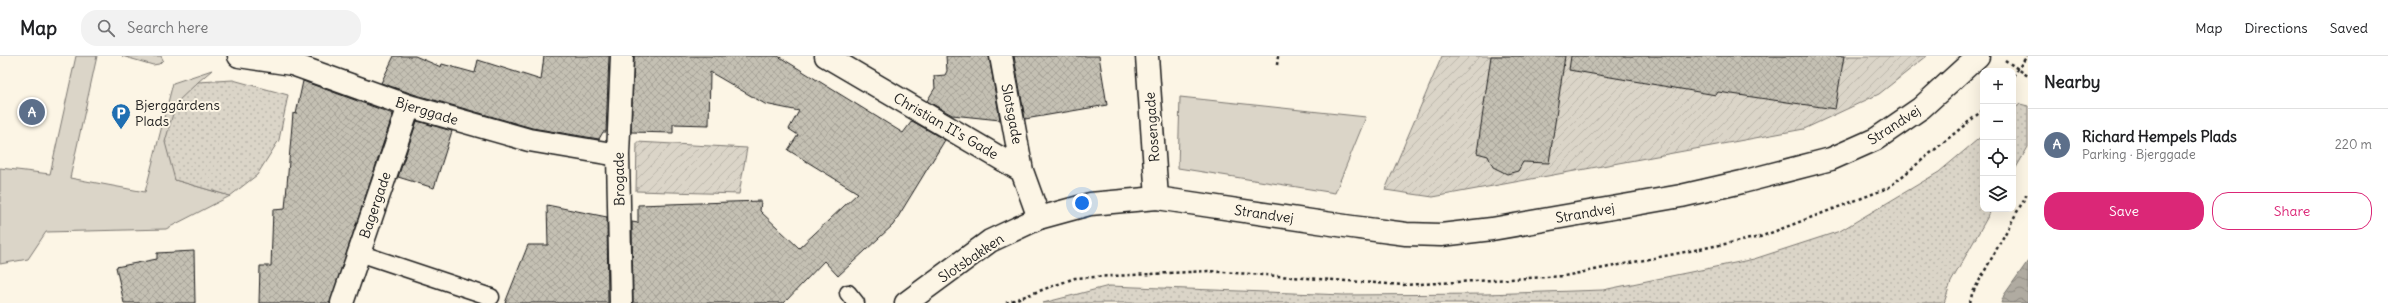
<!DOCTYPE html>
<html lang="en">
<head>
<meta charset="utf-8">
<style>
	:root { --surface:#fff; --page:#f2f2f2; --text:#202124; --muted:#757577; --line:#e0e0e0; --accent:#db2777 }
	body { margin:0; font-family:Delius,sans-serif; background:var(--page); color:var(--text) }
	.controls { position:absolute; right:12px; top:12px; display:grid; overflow:hidden; border-radius:8px; box-shadow:0 4px 16px #0002 }
	.controls button { width:36px; height:36px; display:grid; place-items:center; padding:0; border:0; border-bottom:1px solid var(--line); background:var(--surface); color:var(--text); font:20px sans-serif }
	.you { position:absolute; left:1082px; top:147px; width:14px; height:14px; margin:-10px; border:3px solid #fff; border-radius:50%; background:#1a73e8; box-shadow:0 0 0 6px #1a73e833 }
	.badge { display:grid; place-items:center; width:26px; height:26px; border-radius:50%; background:var(--accent); color:#fff; font-size:13px; font-weight:700 }
	.pin { position:absolute; translate:-50% -50%; border:2px solid #fff; box-shadow:0 1px 4px #0006 }
	.list { margin:0; padding:0; list-style:none }
	h2 { display:flex; justify-content:space-between; align-items:center; height:52px; margin:0; padding:0 16px; font-size:17px }
	h2 small { font-size:13px; font-weight:400; color:var(--muted) }
	.list li { display:grid; grid-template-columns:26px 1fr auto; gap:12px; align-items:center; box-sizing:border-box; height:72px; padding:0 16px; border-top:1px solid var(--line) }
	.list b { display:block; font-size:15px; white-space:nowrap }
	.list p { margin:0; font-size:13px; white-space:nowrap; color:var(--muted) }
	.list em { font-size:13px; font-style:normal; color:var(--muted) }
	.actions { display:flex; gap:8px; padding:12px 16px }
	.actions a { flex:1; padding:9px 0; border:1px solid var(--accent); border-radius:16px; text-align:center; font-size:14px; color:var(--accent) }
	.actions .main { background:var(--accent); color:#fff }
	.icon { flex:none; width:22px; height:22px; fill:none; stroke:currentColor; stroke-width:2; stroke-linecap:round; stroke-linejoin:round }
	.map { position:relative; flex:none; width:2028px; height:247px; overflow:hidden }
	header { display:flex; align-items:center; gap:24px; box-sizing:border-box; height:56px; padding:0 20px; background:var(--surface); border-bottom:1px solid var(--line) }
	header strong { font-size:19px }
	nav { display:flex; gap:22px; margin-inline-start:auto; font-size:14px }
	.search { width:280px; height:36px; background:var(--page); display:flex; align-items:center; gap:10px; box-sizing:border-box; padding:0 14px; border-radius:16px; color:var(--muted); font-size:15px }
	main { display:flex }
	aside { flex:1; background:var(--surface) }
	.map>svg:first-child { display:block }
	.grass { fill:#dbd5c8; stroke:#7c7872 }
	.park { fill:url(#park-dots); stroke:#7c7872 }
	.garden { fill:url(#garden-furrows); stroke:#7c7872 }
	.water { fill:url(#water-waves); stroke:#75726c }
	.building { fill:url(#building-cross-hatch); stroke:#1c1c1c }
	.lines { fill:none; stroke-linecap:round; stroke-linejoin:round }
	.lane-casing { stroke:#1c1c1c; stroke-width:19 }
	.street-casing { stroke:#1c1c1c; stroke-width:25 }
	.secondary-casing { stroke:#1c1c1c; stroke-width:25 }
	.path { stroke:#1c1c1c; stroke-width:2.5; stroke-dasharray:3 3; stroke-linecap:butt }
	.lane { stroke:#fcf5e5; stroke-width:16 }
	.street { stroke:#fcf5e5; stroke-width:22 }
	.secondary { stroke:#fcf5e5; stroke-width:22 }
	.labels { text-anchor:middle; dominant-baseline:central; stroke-width:4; stroke-linejoin:round; paint-order:stroke }
	.poi-label { font-size:14px; fill:#1c1c1c; stroke:#fcf5e5; text-anchor:start }
	.street-label { font-size:14px; fill:#1c1c1c; stroke:#fcf5e5 }
</style>
</head>
<body>
<header>
<strong>Map</strong>
<div class="search"><svg class="icon" aria-label="search" viewBox="0 0 24 24"><circle cx="10" cy="10" r="6"/><path d="M15 15l6 6"/></svg>Search here</div>
<nav><a>Map</a><a>Directions</a><a>Saved</a></nav>
</header>
<main>
<div class="map">
<svg width="2028" height="247" viewBox="0 0 2028 247">
	<defs>
		<pattern id="park-dots" width="8" height="8" patternUnits="userSpaceOnUse"><rect width="8" height="8" fill="#dbd5c8"/><path d="M2 2h.1M6 6h.1" fill="none" stroke="#bbb6ab" stroke-width="1.8" stroke-linecap="round"/></pattern>
		<pattern id="garden-furrows" width="10" height="10" patternUnits="userSpaceOnUse"><rect width="10" height="10" fill="#dbd5c8"/><path d="M-1 1l2-2M0 10L10 0M9 11l2-2" fill="none" stroke="#bbb6ab"/></pattern>
		<pattern id="water-waves" width="16" height="10" patternUnits="userSpaceOnUse"><rect width="16" height="10" fill="#b0aba1"/><path d="M0 5q4-4 8 0t8 0" fill="none" stroke="#8e8a82"/></pattern>
		<pattern id="building-cross-hatch" width="8" height="8" patternUnits="userSpaceOnUse"><rect width="8" height="8" fill="#c4c0b3"/><path d="M0 0l8 8M0 8l8-8" fill="none" stroke="#a8a499"/></pattern>
	</defs>
	<rect width="100%" height="100%" fill="#fcf5e5"/>
	<filter id="ink" filterUnits="userSpaceOnUse"><feTurbulence type="fractalNoise" baseFrequency=".025" numOctaves="2"/><feDisplacementMap in="SourceGraphic" scale="8" xChannelSelector="R" yChannelSelector="G"/><feConvolveMatrix kernelMatrix="1 2 1 2 8 2 1 2 1" color-interpolation-filters="sRGB"/></filter>
	<g filter="url(#ink)">
		<path class="grass" d="M 76,0 L 97,0 L 70,122 L 145,136 L 173,27 L 212,14 L 198,26 L 175,124 L 230,140 L 166,173 L 46,176 L 28,203 L 0,208 L 0,112 L 50,118 Z
			M 122,0 L 161,0 L 163,4 L 159,8 L 153,9 Z
			M 1180,41 L 1366,61 L 1335,137 L 1178,112 Z"/>
		<path class="park" d="M 233,24 L 288,39 L 279,84 L 257,119 L 230,140 L 175,124 L 165,86 L 176,47 L 198,26 Z
			M 2020,48 L 2028,50 L 2028,91 L 2013,117 L 2013,54 Z
			M 1983,79 L 1983,153 L 1992,153 L 1951,226 L 1944,247 L 1043,247 L 1109,230 L 1344,239 L 1486,238 L 1603,234 L 1754,203 L 1840,175 L 1939,116 Z"/>
		<path class="garden" d="M 1442,0 L 1927,0 L 1879,38 L 1804,73 L 1433,141 L 1385,134 Z
			M 637,86 L 747,92 L 739,138 L 636,135 Z"/>
		<path class="water" d="M 2028,205 L 2028,247 L 2001,247 L 2004,239 Z"/>
		<path class="building" d="M 394,0 L 415,0 L 441,11 L 442,8 L 475,17 L 478,4 L 541,24 L 544,0 L 609,0 L 606,76 L 603,76 L 599,83 L 532,72 L 413,38 L 381,27 Z
			M 634,0 L 778,0 L 903,77 L 912,65 L 945,84 L 893,169 L 838,220 L 824,205 L 784,247 L 633,247 L 632,166 L 638,167 L 638,149 L 761,145 L 760,155 L 799,192 L 858,137 L 788,94 L 798,79 L 789,73 L 799,55 L 765,48 L 710,16 L 709,69 L 673,68 L 673,77 L 631,76 Z
			M 946,0 L 989,0 L 1000,64 L 952,59 L 927,45 L 935,32 L 934,20 L 945,19 L 947,15 Z
			M 1014,0 L 1099,0 L 1107,49 L 1025,63 Z
			M 1491,0 L 1565,0 L 1549,107 L 1523,106 L 1518,115 L 1507,118 L 1493,111 L 1488,100 L 1477,97 Z
			M 1571,0 L 1844,0 L 1835,53 L 1718,36 L 1716,39 L 1569,14 Z
			M 303,25 L 393,58 L 330,247 L 259,247 L 260,210 L 271,210 L 273,154 L 285,153 L 293,57 L 296,58 Z
			M 417,65 L 452,75 L 434,132 L 398,121 Z
			M 547,149 L 607,161 L 608,247 L 505,247 L 528,189 L 548,189 Z
			M 194,195 L 195,247 L 124,247 L 116,211 L 157,203 L 157,197 Z"/>
		<g class="lines">
			<g class="lane-casing">
				<path id="lane" d="M 359,197 L 491,241
					M 848,237 L 856,247"/>
			</g>
			<g class="street-casing">
				<path id="street" d="M 239,0 L 292,8 L 409,50 L 529,84 L 618,99
					M 826,0 L 1022,115
					M 1001,0 L 1022,115 L 1039,162
					M 1147,0 L 1157,142
					M 342,247 L 409,50
					M 621,247 L 618,99 L 622,0"/>
			</g>
			<g class="secondary-casing">
				<path id="secondary" d="M 906,247 L 990,185 L 1039,162 L 1090,148 L 1157,142 L 1352,171 L 1406,178 L 1441,179 L 1492,173 L 1681,140 L 1742,126 L 1831,103 L 1876,83 L 1921,52 L 1978,0"/>
			</g>
			<path class="path" d="M 2005,4 L 2028,20
				M 1277,9 L 1278,0
				M 2013,20 L 2027,0
				M 1006,247 L 1075,222 L 1208,215 L 1403,229 L 1564,220 L 1760,181 L 1888,132 L 1983,54
				M 1970,247 L 1972,238 L 2028,136"/>
			<use href="#lane" class="lane"/>
			<use href="#street" class="street"/>
			<use href="#secondary" class="secondary"/>
		</g>
	</g>
	<defs>
		<g id="parking-pin" transform="scale(1)"><path d="M0 17L-7.5 6A9.5 9.5 0 1 1 7.5 6Z" fill="#1f6fb2" stroke="#fcf5e5"/><path d="M-3.5-5.5H1a3.5 3.5 0 0 1 0 7H-1V5.5H-3.5ZM-1-3.4V-.6H.8a1.4 1.4 0 0 0 0-2.8Z" fill="#fff"/></g>
	</defs>
	<g fill-rule="evenodd">
		<use href="#parking-pin" x="121" y="57"/>
	</g>
	<g class="labels">
		<g class="poi-label">
			<text x="135" y="49">Bjerggårdens<tspan x="135" dy="16">Plads</tspan></text>
		</g>
		<g class="street-label">
			<text transform="translate(427 55) rotate(17)">Bjerggade</text>
			<text transform="translate(1012 58) rotate(79)">Slotsgade</text>
			<text transform="translate(1894 69) rotate(-33)">Strandvej</text>
			<text transform="translate(946 70) rotate(30)">Christian II's Gade</text>
			<text transform="translate(1152 71) rotate(-94)">Rosengade</text>
			<text transform="translate(619 123) rotate(-91)">Brogade</text>
			<text transform="translate(375 149) rotate(-71)">Bagergade</text>
			<text transform="translate(1585 157) rotate(-10)">Strandvej</text>
			<text transform="translate(1264 158) rotate(8)">Strandvej</text>
			<text transform="translate(971 202) rotate(-34)">Slotsbakken</text>
		</g>
	</g>
</svg>
<div class="controls">
<button>+</button>
<button>−</button>
<button><svg class="icon" aria-label="locate" viewBox="0 0 24 24"><circle cx="12" cy="12" r="6"/><path d="M12 2v4M12 18v4M2 12h4M18 12h4"/></svg></button>
<button><svg class="icon" aria-label="layers" viewBox="0 0 24 24"><path d="M12 4l9 5-9 5-9-5zM3 14l9 5 9-5"/></svg></button>
</div>
<div class="you"></div>
<div class="pin badge" style="left:32px;top:56px;background:#5c6f8a">A</div>
</div>
<aside>
<h2>Nearby<small></small></h2>
<ul class="list">
<li><span class="badge" style="background:#5c6f8a">A</span><div><b>Richard Hempels Plads</b><p>Parking · Bjerggade</p></div><em>220 m</em></li>
</ul>
<div class="actions"><a class="main">Save</a><a>Share</a></div>
</aside>
</main>
</body>
</html>
